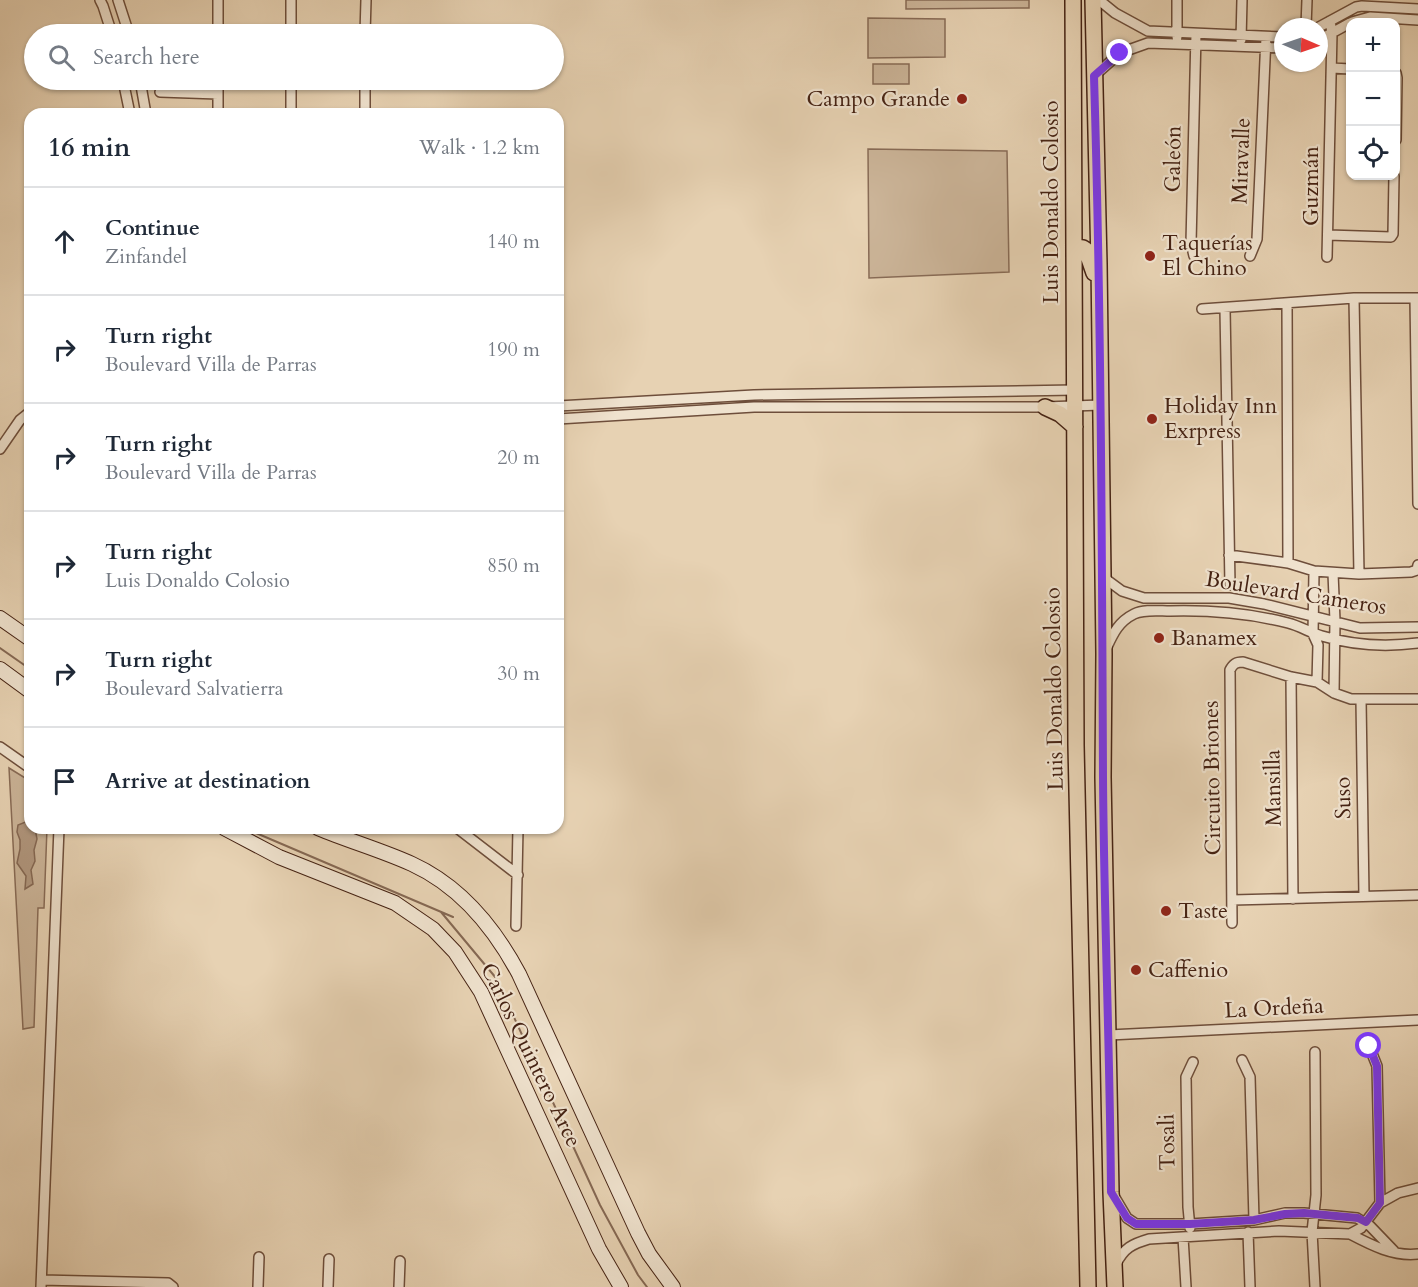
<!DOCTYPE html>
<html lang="en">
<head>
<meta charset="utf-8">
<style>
	:root { --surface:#fff; --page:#f6f6f7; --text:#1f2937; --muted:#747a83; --line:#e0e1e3 }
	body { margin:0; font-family:Cardo,serif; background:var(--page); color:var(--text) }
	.controls { position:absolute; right:18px; top:18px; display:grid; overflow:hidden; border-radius:12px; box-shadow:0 2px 4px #0004 }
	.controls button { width:54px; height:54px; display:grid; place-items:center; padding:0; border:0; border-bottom:2px solid var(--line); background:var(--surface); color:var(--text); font:30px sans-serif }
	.compass { position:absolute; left:1274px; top:18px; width:54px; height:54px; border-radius:50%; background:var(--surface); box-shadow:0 2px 4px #0004; rotate:92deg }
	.stop { position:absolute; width:18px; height:18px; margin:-14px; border:4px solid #7c3aed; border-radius:50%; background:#fff }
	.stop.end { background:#7c3aed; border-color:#fff; box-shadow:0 2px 6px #0008 }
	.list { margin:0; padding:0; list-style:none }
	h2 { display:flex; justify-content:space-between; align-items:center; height:78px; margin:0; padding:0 24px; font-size:26px }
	h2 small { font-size:20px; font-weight:400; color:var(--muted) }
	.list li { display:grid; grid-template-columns:39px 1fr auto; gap:18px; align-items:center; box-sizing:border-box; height:108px; padding:0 24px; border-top:2px solid var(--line) }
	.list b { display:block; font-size:22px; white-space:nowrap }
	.list p { margin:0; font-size:20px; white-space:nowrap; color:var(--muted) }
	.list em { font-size:20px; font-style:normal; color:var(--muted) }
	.icon { flex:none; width:33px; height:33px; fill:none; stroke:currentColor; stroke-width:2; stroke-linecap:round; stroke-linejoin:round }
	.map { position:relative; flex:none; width:1418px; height:1287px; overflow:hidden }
	.search { position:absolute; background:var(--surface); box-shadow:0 2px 4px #0004; left:24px; top:24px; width:540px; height:66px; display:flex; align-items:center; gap:15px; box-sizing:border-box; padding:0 21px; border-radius:33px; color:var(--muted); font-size:22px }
	.panel { position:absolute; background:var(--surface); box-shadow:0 2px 4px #0004; left:24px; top:108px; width:540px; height:726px; border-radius:18px }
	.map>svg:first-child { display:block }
	.green { fill:#cbb498; stroke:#886b56; stroke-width:1.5 }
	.water { fill:#b0967d; stroke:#856853; stroke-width:1.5 }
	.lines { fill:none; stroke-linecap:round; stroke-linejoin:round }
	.stream { stroke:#856853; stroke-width:2 }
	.minor-casing { stroke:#6e4e3b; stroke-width:12 }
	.secondary-casing { stroke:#452213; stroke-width:16 }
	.primary-casing { stroke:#452213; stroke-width:18 }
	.minor { stroke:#efe2ce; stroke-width:9 }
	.secondary { stroke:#efe2ce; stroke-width:14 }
	.primary { stroke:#e7d2b3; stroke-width:15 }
	.route { stroke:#7c3aed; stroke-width:8 }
	.poi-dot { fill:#8f2418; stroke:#efe2ce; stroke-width:2 }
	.labels { text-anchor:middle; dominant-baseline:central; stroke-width:4.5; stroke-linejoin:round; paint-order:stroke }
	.poi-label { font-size:22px; fill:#452213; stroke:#efe2ce; text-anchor:start }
	.street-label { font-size:22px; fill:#452213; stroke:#efe2ce }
</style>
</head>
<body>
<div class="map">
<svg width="1418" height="1287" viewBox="0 0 1418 1287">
	<rect width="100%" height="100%" fill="#e7d2b3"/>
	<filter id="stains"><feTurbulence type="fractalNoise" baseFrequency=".00333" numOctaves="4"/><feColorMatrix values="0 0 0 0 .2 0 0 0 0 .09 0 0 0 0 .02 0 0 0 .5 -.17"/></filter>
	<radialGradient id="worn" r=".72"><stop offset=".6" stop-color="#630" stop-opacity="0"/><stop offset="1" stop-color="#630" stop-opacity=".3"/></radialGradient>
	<path class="green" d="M 906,0 L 1029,0 L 1029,8 L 906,9 Z
		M 868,18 L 945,19 L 945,57 L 868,58 Z
		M 873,64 L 909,64 L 909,84 L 873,84 Z
		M 868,149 L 1007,151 L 1009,272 L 869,278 Z
		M 9,768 L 30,781 L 30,828 L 47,828 L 44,908 L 38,908 L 34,1027 L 23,1029 Z"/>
	<path class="water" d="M 28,821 L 30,822 L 30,828 L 35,828 L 37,839 L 34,850 L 35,861 L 31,870 L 33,884 L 25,889 L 26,876 L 17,863 L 20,849 L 20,840 L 17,832 L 18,825 Z"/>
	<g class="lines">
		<path class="stream" d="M 0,648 L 30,669
			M 249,828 L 256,833 L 453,917
			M 441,912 L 496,978 L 600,1205 L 638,1275 L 647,1287"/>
		<g class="minor-casing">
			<path id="minor" d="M 100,0 L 103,6 L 112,34
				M 118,0 L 129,34
				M 1099,0 L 1115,13 L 1148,31 L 1283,37
				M 1352,22 L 1370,17 L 1418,20
				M 1306,27 L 1307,0
				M 1319,27 L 1356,7 L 1362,6 L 1418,9
				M 218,34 L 218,0
				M 291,34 L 291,0
				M 365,34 L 366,0
				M 1177,37 L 1177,0
				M 1241,40 L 1242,0
				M 1319,40 L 1350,23
				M 1332,68 L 1350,69
				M 1396,73 L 1397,78 L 1396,140
				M 1094,76 L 1120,53 L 1148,43 L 1283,48
				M 123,80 L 130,114
				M 140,80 L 146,114
				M 160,92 L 218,94
				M 218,114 L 218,80
				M 291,114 L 291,80
				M 365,114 L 365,80
				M 1328,235 L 1391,237 L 1393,234 L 1394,176
				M 1194,256 L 1191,243 L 1196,34
				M 1250,256 L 1257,239 L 1266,37
				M 1327,257 L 1332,33 L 1330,21
				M 1354,298 L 1359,574
				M 1415,298 L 1418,504
				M 1287,303 L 1288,563
				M 1202,309 L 1354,298 L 1418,298
				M 1225,309 L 1230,585
				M 558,406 L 754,395 L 1075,390
				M 558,419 L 754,407 L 1045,407 L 1101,405
				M 0,449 L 20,420 L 30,412
				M 1229,555 L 1288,563 L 1314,571 L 1359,574 L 1411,572 L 1417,570 L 1418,565
				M 1314,571 L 1313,634 L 1318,645 L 1317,682
				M 1333,573 L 1335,621 L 1334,693
				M 1103,577 L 1122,591 L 1144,598 L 1229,598 L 1264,604 L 1360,628 L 1418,627
				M 1106,649 C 1113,634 1118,622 1134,614 C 1144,609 1159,611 1170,611 C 1210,610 1249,613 1288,623 C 1300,626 1311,633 1322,636 C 1352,645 1387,647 1418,643
				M 1291,677 L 1293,899
				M 1361,700 L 1364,896
				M 0,747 L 30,768
				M 457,828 L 518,875
				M 1232,900 L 1418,895
				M 1232,923 L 1230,670 C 1233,664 1236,662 1243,662 L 1291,677 L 1317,682 L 1334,693 L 1351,699 L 1418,699
				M 516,926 L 518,828
				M 1109,1035 L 1418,1020
				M 1369,1046 L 1377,1066 L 1380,1203
				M 1242,1060 L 1250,1077 L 1254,1220
				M 1114,1196 L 1127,1218 L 1136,1224 L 1190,1224 L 1254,1220 L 1285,1213 L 1304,1213 L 1357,1218 L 1370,1226 L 1394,1251
				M 1190,1228 L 1188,1207 L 1186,1077 L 1193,1062
				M 1248,1232 L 1250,1287
				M 1350,1234 C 1371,1245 1394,1257 1418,1254
				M 1183,1237 L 1186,1287
				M 1116,1264 C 1124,1248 1132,1244 1149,1239 L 1279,1231 L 1350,1234 L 1361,1228 L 1380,1203 L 1398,1193 L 1418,1188
				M 42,1280 L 168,1283 L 173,1287
				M 41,1287 L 59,828
				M 258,1287 L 259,1257
				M 328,1287 L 329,1259
				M 399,1287 L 400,1261
				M 1315,1287 L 1312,1232 L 1316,1195 L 1315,1052"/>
		</g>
		<g class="secondary-casing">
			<path id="secondary" d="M 0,618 L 30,639
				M 0,669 L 30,691
				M 224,828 L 279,857 L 395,903 L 433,929 L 455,952 L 481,992 L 599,1249 L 621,1287
				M 318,828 C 349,841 381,850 412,864 C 460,886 495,929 519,974 L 638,1233 L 649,1254 L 673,1287"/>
		</g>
		<g class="primary-casing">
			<path id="primary" d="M 1073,0 L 1076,745 L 1088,1287
				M 1093,0 L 1099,264 L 1104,654 L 1103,777 L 1111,1192 L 1115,1287
				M 1074,247 L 1083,248 L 1086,250 L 1094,273
				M 1045,407 L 1060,414 L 1075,427"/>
		</g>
		<use href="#minor" class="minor"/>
		<use href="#secondary" class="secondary"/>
		<use href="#primary" class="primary"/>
	</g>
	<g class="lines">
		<path class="route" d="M 1120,53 L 1094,76 C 1101,309 1102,543 1103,777 C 1104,915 1110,1053 1111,1192 L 1127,1218 L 1136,1224 L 1190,1224 L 1254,1220 L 1285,1214 L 1304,1213 L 1358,1218 L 1366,1222 L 1380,1203 L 1377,1066 L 1369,1046"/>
	</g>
	<g class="poi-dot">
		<circle cx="962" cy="99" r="6"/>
		<circle cx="1150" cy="256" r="6"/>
		<circle cx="1152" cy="419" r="6"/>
		<circle cx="1159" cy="638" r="6"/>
		<circle cx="1166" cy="911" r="6"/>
		<circle cx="1136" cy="970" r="6"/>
	</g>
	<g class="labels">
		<g class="poi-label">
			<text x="950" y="99" text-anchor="end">Campo Grande</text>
			<text x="1162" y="243">Taquerías<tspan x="1162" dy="25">El Chino</tspan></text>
			<text x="1164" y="406">Holiday Inn<tspan x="1164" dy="25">Exrpress</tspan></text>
			<text x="1171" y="638">Banamex</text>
			<text x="1178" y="911">Taste</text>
			<text x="1148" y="970">Caffenio</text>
		</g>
		<g class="street-label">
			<text transform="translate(1173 159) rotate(-89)">Galeón</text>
			<text transform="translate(1241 161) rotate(-88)">Miravalle</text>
			<text transform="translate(1311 186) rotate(-90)">Guzmán</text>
			<text transform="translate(1051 202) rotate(-90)">Luis Donaldo Colosio</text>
			<text transform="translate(1296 593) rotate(9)">Boulevard Cameros</text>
			<text transform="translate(1054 689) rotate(-91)">Luis Donaldo Colosio</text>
			<text transform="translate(1212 778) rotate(-91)">Circuito Briones</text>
			<text transform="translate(1273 788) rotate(-91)">Mansilla</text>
			<text transform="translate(1343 798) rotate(-91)">Suso</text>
			<text transform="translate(1274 1008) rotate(-3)">La Ordeña</text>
			<text transform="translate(531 1055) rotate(64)">Carlos Quintero Arce</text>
			<text transform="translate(1167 1142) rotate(-91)">Tosali</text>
		</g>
	</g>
	<rect width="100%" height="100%" filter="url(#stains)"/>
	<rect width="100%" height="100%" fill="url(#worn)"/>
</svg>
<div class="controls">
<button>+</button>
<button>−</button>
<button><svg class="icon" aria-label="locate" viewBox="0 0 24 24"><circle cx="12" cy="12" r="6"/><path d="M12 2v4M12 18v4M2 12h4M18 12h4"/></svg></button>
</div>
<svg class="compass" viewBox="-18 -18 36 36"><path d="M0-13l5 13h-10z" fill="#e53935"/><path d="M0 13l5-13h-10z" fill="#747a83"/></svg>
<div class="stop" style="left:1369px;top:1046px"></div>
<div class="stop end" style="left:1120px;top:53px"></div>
<div class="search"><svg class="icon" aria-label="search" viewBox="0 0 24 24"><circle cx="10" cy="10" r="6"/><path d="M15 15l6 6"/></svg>Search here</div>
<section class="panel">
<h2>16 min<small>Walk · 1.2 km</small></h2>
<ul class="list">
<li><svg class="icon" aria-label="ahead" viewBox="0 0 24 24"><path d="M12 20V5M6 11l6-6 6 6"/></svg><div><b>Continue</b><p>Zinfandel</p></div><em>140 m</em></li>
<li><svg class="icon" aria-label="right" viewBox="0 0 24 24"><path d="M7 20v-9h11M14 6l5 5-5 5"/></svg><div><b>Turn right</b><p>Boulevard Villa de Parras</p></div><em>190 m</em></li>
<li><svg class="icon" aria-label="right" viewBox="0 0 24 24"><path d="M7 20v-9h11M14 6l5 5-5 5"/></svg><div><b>Turn right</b><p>Boulevard Villa de Parras</p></div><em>20 m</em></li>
<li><svg class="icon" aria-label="right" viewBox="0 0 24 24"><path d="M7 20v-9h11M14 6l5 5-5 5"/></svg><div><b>Turn right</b><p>Luis Donaldo Colosio</p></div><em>850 m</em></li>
<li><svg class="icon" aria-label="right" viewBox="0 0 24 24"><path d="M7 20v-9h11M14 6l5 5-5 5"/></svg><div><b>Turn right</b><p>Boulevard Salvatierra</p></div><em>30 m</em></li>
<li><svg class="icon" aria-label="arrive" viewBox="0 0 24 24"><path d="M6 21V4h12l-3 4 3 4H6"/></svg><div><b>Arrive at destination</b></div></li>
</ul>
</section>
</div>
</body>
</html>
